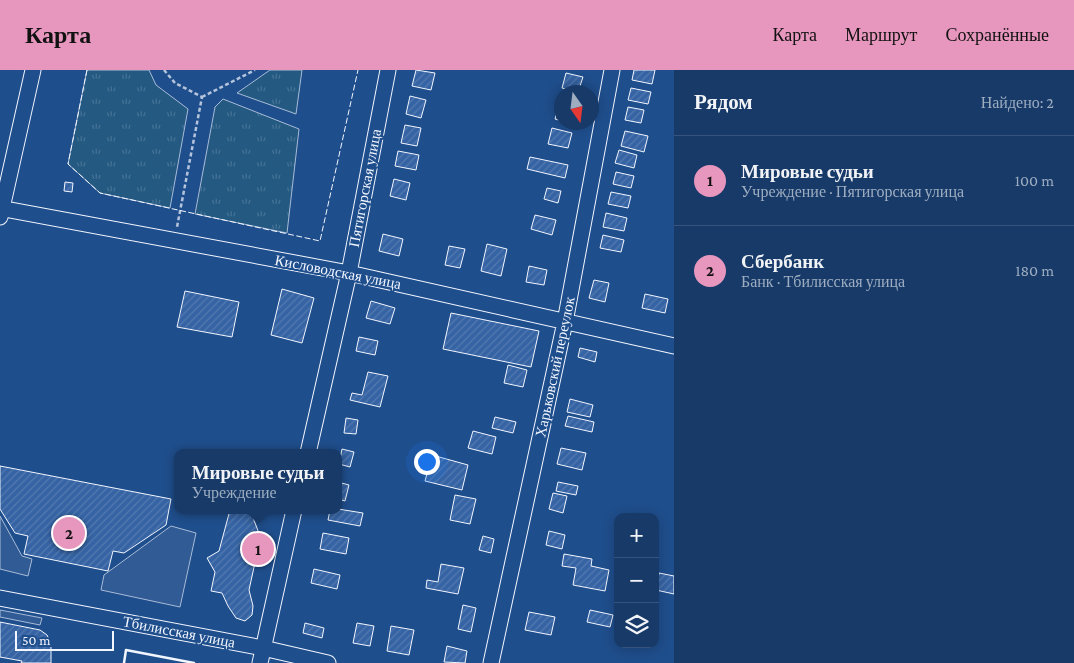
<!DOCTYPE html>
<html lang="ru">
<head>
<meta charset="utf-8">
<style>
	:root { --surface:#173a69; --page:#20416f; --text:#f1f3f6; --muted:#9eadc0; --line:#36547d; --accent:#e797bd }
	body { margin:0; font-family:"Crimson Pro",serif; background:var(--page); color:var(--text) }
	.controls { position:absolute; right:15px; bottom:15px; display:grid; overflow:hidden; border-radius:10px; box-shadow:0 2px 12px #0003 }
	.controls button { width:45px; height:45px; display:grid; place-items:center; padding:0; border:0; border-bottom:1px solid var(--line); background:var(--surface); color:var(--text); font:25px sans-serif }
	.compass { position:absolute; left:554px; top:15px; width:45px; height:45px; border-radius:50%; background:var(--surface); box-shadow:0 2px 12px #0003; rotate:166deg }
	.scale { position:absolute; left:15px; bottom:12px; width:99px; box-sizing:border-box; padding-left:5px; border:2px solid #f2f6ff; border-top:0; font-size:14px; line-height:18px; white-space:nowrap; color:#f2f6ff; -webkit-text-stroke:4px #1f4e8c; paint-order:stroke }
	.you { position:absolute; left:426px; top:391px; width:18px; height:18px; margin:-12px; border:4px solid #fff; border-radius:50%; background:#1a73e8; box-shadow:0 0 0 8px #1a73e833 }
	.badge { display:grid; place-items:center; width:32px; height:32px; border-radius:50%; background:var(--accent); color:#111; font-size:16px; font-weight:700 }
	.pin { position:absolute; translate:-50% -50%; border:2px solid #fff; box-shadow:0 1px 5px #0006 }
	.popup { position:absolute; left:174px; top:379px; width:168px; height:65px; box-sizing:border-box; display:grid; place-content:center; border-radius:10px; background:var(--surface); filter:drop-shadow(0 1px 4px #0005); font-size:16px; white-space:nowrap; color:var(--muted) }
	.popup b { font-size:19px; color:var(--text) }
	.popup::after { content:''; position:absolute; left:50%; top:100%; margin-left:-10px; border:10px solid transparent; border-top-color:var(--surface) }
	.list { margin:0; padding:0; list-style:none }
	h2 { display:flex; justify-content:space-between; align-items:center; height:65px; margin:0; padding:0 20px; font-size:21px }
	h2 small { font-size:16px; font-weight:400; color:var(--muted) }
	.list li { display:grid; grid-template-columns:32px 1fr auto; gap:15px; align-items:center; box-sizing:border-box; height:90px; padding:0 20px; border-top:1px solid var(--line) }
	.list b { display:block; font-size:19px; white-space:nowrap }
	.list p { margin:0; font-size:16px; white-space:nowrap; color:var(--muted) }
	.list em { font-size:16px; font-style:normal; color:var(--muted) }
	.icon { flex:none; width:28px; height:28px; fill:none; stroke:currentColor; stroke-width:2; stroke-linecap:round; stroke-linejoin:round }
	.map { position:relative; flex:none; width:674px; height:593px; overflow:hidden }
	header { display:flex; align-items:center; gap:30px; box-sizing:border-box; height:70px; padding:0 25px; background:var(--accent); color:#111 }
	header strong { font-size:24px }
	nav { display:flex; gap:28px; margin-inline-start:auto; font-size:18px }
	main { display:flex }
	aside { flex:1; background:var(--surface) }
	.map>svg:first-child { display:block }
	.grass { fill:url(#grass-tufts); stroke:#a8bbd7 }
	.parking { fill:#305b95; stroke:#a8bbd7 }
	.building { fill:url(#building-hatch); stroke:#f2f6ff }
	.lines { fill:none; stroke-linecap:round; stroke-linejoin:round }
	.minor-casing { stroke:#f2f6ff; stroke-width:17 }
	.path { stroke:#b3c4dc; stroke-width:2.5; stroke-dasharray:4 2.5; stroke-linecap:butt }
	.minor { stroke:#1f4e8c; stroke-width:15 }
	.fence { stroke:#f2f6ff; stroke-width:1; stroke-dasharray:6 2.5; stroke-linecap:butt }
	.wall { stroke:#f2f6ff; stroke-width:2.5 }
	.labels { text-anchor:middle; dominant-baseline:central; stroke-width:4; stroke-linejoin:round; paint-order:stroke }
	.street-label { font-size:15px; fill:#f2f6ff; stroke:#1f4e8c }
</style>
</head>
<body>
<header>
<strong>Карта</strong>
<nav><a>Карта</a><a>Маршрут</a><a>Сохранённые</a></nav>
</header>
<main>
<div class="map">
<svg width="674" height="593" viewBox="0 0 674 593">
	<defs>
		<pattern id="grass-tufts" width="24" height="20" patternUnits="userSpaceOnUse" patternTransform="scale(1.25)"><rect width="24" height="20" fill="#245a82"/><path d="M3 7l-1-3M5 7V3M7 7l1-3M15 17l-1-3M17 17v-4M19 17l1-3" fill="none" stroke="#447295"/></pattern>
		<pattern id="building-hatch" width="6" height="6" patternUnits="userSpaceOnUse" patternTransform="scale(1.25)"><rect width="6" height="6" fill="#3563a3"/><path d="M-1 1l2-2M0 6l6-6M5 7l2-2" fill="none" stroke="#537ab1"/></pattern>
	</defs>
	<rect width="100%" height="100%" fill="#1f4e8c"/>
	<path class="grass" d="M 87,0 L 149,0 L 156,15 L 188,39 L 170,138 L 100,123 L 68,94 Z
		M 270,0 L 302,0 L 296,44 L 237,23 Z
		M 223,29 L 299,59 L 287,163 L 195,144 L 215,37 Z"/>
	<path class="parking" d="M 0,446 L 22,486 L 32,489 L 28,506 L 0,499 Z
		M 171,456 L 196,463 L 180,537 L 101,520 L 104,505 Z
		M 0,540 L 42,548 L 40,555 L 0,547 Z"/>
	<path class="building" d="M 416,0 L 435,3 L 431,20 L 412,16 Z
		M 634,0 L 655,0 L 652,14 L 632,10 Z
		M 566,3 L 583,7 L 578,22 L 562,18 Z
		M 631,18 L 651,22 L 648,34 L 628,30 Z
		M 410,26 L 426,30 L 421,48 L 406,44 Z
		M 559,35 L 562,36 L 562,51 L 555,49 Z
		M 628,37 L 644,40 L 641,53 L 625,50 Z
		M 405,55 L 421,58 L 417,76 L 401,73 Z
		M 552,58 L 572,63 L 568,78 L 548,74 Z
		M 625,61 L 648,66 L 644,82 L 621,76 Z
		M 619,80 L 637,85 L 634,98 L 615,93 Z
		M 398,81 L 419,85 L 416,100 L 395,96 Z
		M 530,87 L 568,95 L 565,108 L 527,99 Z
		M 616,102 L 634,106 L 631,118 L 613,114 Z
		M 394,109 L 410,113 L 406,130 L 390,126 Z
		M 65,112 L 73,113 L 72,122 L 64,121 Z
		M 547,118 L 561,121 L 558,133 L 544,129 Z
		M 611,122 L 631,126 L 628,138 L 608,134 Z
		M 606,143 L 627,148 L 624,161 L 603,157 Z
		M 535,145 L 556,150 L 552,165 L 531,159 Z
		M 383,164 L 403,169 L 399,186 L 379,181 Z
		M 603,165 L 624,170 L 621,182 L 600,178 Z
		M 487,174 L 507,179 L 501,206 L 481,201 Z
		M 449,176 L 465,179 L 460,198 L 445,195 Z
		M 529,196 L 547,200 L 544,215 L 526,212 Z
		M 594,210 L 609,213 L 605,232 L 589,228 Z
		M 282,219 L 314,228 L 302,273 L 271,265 Z
		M 185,221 L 239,232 L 232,267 L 177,257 Z
		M 645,224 L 668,229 L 665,243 L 642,238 Z
		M 371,231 L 395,238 L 390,254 L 366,248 Z
		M 451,243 L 539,261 L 531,297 L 443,279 Z
		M 359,267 L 378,271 L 375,285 L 356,281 Z
		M 580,278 L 597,282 L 595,292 L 578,287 Z
		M 508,295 L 527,300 L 523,317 L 504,313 Z
		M 368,302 L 388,306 L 380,337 L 350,330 L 352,323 L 362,325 Z
		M 570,329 L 593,335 L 590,347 L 567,342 Z
		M 568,346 L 594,352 L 592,362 L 565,356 Z
		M 495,347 L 516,352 L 513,363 L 492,358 Z
		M 346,348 L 358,350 L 356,364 L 344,363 Z
		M 473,361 L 496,367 L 492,384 L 468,378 Z
		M 561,378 L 586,383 L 582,400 L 557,394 Z
		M 342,379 L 354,382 L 350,397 L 339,394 Z
		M 432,385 L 468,395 L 462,420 L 425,411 Z
		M 0,396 L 171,429 L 166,455 L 124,483 L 113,481 L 108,501 L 24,484 L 28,466 L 15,463 L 0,439 Z
		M 338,412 L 349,415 L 345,431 L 338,429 Z
		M 558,412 L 578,416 L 576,425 L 556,421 Z
		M 553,423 L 567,426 L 563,443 L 549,439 Z
		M 455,425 L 476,429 L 470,454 L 450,450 Z
		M 338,439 L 363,443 L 360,456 L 328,450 L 330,440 L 338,440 Z
		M 230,440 L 250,440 L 267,484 L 256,488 L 249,520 L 253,536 L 252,545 L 245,551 L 236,548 L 228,536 L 222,523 L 211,521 L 215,502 L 207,488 L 219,481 Z
		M 549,461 L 565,465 L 562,479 L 546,475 Z
		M 323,463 L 349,468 L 346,484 L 320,479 Z
		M 483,466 L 494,469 L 491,483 L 479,480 Z
		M 564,484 L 592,489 L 591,496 L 609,500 L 605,521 L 573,515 L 576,498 L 562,496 Z
		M 441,494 L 464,498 L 458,524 L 426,518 L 427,510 L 438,512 Z
		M 314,499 L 340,505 L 337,519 L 311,513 Z
		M 659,503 L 674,506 L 674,524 L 656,520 Z
		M 463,535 L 476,538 L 471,562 L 458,559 Z
		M 590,540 L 613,545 L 610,557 L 587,552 Z
		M 529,542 L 555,547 L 551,565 L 525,560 Z
		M 0,552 L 40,560 L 47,565 L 51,574 L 51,593 L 21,593 L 22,591 L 0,587 Z
		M 305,553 L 324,558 L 322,568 L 303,563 Z
		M 357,553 L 374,556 L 370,576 L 353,573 Z
		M 391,556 L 414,560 L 409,585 L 387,581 Z
		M 447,576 L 467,581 L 465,593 L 444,592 Z"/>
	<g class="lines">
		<g class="minor-casing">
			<path id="minor" d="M 0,138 L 349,203 L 674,276
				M 0,147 L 33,0
				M 308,383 L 349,203 L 388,0
				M 0,528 L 263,578 L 328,593
				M 260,593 L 294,440
				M 491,593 L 565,252 L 612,0"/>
		</g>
		<path class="path" d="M 164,0 L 175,13 L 202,27 L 177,157
			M 202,27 L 255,0"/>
		<use href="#minor" class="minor"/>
		<path class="fence" d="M 87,0 L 68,94 L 100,123 L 320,171 L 358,0"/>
		<path class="wall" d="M 124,593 L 126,580 L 194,593"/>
	</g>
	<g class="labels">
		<g class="street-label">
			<text transform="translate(365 118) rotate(-79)">Пятигорская улица</text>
			<text transform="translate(338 202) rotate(11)">Кисловодская улица</text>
			<text transform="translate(555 297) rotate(-78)">Харьковский переулок</text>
			<text transform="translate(179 562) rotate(11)">Тбилисская улица</text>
		</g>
	</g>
</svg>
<div class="controls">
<button>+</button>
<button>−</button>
<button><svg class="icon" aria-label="layers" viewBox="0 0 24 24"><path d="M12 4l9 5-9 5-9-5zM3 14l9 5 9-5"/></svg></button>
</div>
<svg class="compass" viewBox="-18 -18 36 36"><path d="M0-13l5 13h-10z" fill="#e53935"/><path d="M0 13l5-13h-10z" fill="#9eadc0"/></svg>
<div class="scale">50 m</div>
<div class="you"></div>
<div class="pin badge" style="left:258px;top:479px">1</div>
<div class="popup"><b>Мировые судьи</b>Учреждение</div>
<div class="pin badge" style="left:69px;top:463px">2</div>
</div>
<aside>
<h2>Рядом<small>Найдено: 2</small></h2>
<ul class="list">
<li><span class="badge">1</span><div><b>Мировые судьи</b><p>Учреждение · Пятигорская улица</p></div><em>100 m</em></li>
<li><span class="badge">2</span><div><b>Сбербанк</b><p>Банк · Тбилисская улица</p></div><em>180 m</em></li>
</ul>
</aside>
</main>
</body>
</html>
